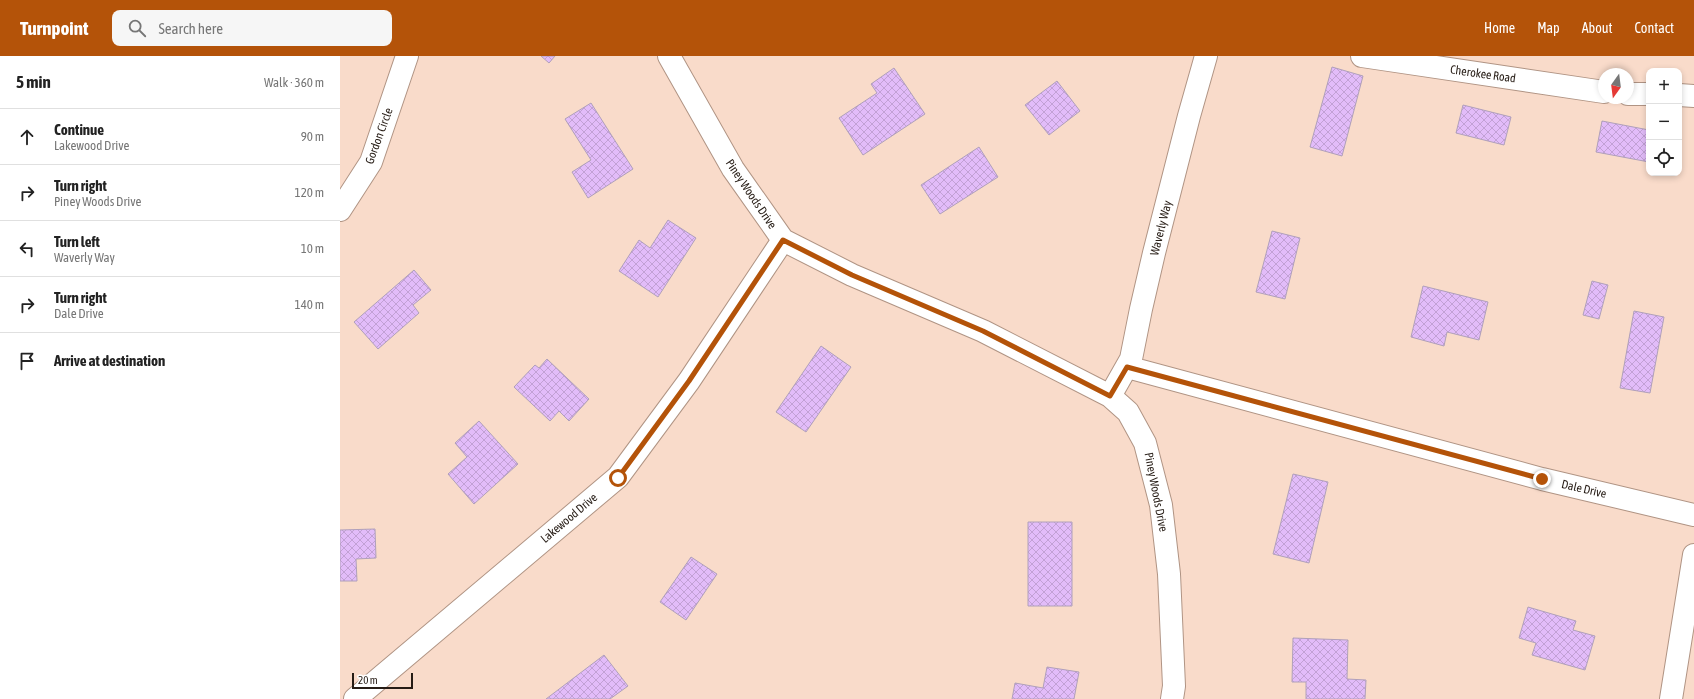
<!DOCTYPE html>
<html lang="en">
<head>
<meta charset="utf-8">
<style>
	:root { --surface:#fff; --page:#f6f6f6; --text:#222; --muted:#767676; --line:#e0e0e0; --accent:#b45309 }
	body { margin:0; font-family:"Asap Condensed",sans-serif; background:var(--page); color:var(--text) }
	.controls { position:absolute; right:12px; top:12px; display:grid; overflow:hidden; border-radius:8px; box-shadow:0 2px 6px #0003 }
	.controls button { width:36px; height:36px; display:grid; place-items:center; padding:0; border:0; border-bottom:1px solid var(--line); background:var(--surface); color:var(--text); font:20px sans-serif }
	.compass { position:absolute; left:1258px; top:12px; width:36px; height:36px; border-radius:50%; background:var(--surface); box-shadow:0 2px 6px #0003; rotate:194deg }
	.scale { position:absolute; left:12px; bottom:10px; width:61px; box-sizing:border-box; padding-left:4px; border:2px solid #261c15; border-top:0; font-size:11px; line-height:14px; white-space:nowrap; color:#261c15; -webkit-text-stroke:3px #fff; paint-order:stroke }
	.stop { position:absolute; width:12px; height:12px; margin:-9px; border:3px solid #b45309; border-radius:50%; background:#fff }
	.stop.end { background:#b45309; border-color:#fff; box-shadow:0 1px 4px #0008 }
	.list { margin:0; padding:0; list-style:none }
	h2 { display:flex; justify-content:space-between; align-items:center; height:52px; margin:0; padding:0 16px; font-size:17px }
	h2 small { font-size:13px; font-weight:400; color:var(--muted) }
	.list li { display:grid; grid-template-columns:26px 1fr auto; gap:12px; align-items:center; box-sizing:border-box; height:56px; padding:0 16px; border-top:1px solid var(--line) }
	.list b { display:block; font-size:15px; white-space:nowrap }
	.list p { margin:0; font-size:13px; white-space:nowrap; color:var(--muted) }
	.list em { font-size:13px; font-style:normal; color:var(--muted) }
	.icon { flex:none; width:22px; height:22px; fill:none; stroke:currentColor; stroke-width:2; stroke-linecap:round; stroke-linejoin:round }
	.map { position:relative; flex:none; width:1354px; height:643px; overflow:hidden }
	header { display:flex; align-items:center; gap:24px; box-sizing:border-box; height:56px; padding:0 20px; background:var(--accent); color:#fff }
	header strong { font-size:19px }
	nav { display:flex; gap:22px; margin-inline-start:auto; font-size:14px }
	.search { width:280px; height:36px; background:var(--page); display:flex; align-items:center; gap:10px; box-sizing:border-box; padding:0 14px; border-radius:8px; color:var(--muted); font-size:15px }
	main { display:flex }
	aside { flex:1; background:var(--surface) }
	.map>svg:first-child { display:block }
	.building { fill:url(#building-cross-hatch); stroke:#b0a0ba }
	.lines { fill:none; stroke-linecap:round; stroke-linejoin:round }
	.minor-casing { stroke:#b09484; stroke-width:24 }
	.minor { stroke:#fff; stroke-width:22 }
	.route { stroke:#b45309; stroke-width:5 }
	.labels { text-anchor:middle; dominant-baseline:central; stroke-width:3; stroke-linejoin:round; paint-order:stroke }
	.street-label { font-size:12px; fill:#261c15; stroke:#fff }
</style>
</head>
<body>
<header>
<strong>Turnpoint</strong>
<div class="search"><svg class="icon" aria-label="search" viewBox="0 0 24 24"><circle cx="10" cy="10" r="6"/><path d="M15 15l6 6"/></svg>Search here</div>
<nav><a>Home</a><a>Map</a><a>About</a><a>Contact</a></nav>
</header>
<main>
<aside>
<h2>5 min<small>Walk · 360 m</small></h2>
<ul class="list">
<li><svg class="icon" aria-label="ahead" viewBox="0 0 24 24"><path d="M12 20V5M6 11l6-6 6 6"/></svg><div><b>Continue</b><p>Lakewood Drive</p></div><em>90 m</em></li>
<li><svg class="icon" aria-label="right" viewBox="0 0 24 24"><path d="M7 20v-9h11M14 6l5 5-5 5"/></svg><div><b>Turn right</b><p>Piney Woods Drive</p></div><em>120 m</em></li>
<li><svg class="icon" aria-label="left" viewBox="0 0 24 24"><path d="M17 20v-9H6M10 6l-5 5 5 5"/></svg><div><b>Turn left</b><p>Waverly Way</p></div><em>10 m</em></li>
<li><svg class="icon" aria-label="right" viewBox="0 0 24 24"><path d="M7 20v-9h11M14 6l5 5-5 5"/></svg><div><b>Turn right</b><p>Dale Drive</p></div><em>140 m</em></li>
<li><svg class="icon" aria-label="arrive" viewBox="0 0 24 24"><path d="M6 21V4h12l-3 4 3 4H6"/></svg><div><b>Arrive at destination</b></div></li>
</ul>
</aside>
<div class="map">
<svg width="1354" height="643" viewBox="0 0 1354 643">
	<defs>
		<pattern id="building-cross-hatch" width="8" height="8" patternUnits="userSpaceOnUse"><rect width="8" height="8" fill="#e2bcf9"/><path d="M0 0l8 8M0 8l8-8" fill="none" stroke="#c2a1d5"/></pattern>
	</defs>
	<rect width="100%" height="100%" fill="#f9dbca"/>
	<path class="building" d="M 201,0 L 215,0 L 209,7 Z
		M 992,11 L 1023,20 L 1002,100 L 970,91 Z
		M 554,12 L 585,58 L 523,99 L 499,62 L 537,37 L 531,28 Z
		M 717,25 L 740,55 L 709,79 L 685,49 Z
		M 251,47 L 293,113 L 248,142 L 232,116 L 251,104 L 225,63 Z
		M 1123,49 L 1171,61 L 1164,89 L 1116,77 Z
		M 1262,65 L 1309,74 L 1309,106 L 1256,96 Z
		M 639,91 L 658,121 L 600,158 L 581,129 Z
		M 328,164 L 356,182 L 318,241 L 279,215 L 299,184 L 310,192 Z
		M 932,175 L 960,182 L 945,243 L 916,236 Z
		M 74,214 L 91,234 L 73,249 L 79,257 L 38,293 L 14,266 Z
		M 1252,225 L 1268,229 L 1259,263 L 1243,259 Z
		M 1083,230 L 1148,246 L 1139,284 L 1107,276 L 1104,290 L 1071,281 Z
		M 1294,255 L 1324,261 L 1310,337 L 1280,332 Z
		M 481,290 L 511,311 L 466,376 L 436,356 Z
		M 207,303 L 249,343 L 229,365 L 219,355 L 210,365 L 174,331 L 195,309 L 199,312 Z
		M 139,365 L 178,408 L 134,448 L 108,418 L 127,401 L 115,387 Z
		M 953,418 L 988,426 L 969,507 L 933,498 Z
		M 688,466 L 732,466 L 732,550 L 688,550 Z
		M 35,473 L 36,502 L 16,503 L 17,525 L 0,525 L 0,474 Z
		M 351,501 L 377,518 L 346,564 L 320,546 Z
		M 1188,551 L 1236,565 L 1233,574 L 1255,580 L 1245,614 L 1192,599 L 1196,587 L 1179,582 Z
		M 953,582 L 1008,584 L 1007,623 L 1026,624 L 1025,643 L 966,643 L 966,626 L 952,626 Z
		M 264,599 L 288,630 L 270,643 L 206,643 Z
		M 707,611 L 739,616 L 734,643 L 672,643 L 675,627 L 703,632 Z"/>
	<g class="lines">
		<g class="minor-casing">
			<path id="minor" d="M 329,0 L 393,113 L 443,184 L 512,219 L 643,275 L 770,340 L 788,356 L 805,387 L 821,449 L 829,518 L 834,630 L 832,643
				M 1022,0 L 1264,36
				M 1288,38 L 1309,38
				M 1339,39 L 1354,40
				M 0,154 L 31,106 L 67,0
				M 787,311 L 1202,423 L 1354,459
				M 770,340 L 791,303 L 801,253 L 814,197 L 849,60 L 866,0
				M 15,643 L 278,421 L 349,325 L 443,184
				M 1331,643 L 1354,499"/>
		</g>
		<use href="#minor" class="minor"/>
	</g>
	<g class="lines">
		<path class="route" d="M 278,422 L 349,325 L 443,184 L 512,219 L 643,275 L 770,340 L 787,311 L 1202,423"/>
	</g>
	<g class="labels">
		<g class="street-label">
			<text transform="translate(1143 18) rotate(8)">Cherokee Road</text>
			<text transform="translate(39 80) rotate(-70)">Gordon Circle</text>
			<text transform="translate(411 138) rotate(56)">Piney Woods Drive</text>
			<text transform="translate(821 172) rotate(-76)">Waverly Way</text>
			<text transform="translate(1244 433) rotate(13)">Dale Drive</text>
			<text transform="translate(816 436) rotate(79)">Piney Woods Drive</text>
			<text transform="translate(229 462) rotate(-40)">Lakewood Drive</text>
		</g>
	</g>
</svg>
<div class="controls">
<button>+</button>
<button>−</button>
<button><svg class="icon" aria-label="locate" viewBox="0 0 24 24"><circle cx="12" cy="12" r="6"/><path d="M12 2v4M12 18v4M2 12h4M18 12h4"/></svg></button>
</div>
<svg class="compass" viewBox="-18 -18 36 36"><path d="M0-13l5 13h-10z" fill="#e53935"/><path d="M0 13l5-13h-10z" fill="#767676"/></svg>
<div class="scale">20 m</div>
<div class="stop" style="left:278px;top:422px"></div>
<div class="stop end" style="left:1202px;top:423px"></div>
</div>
</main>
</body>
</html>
